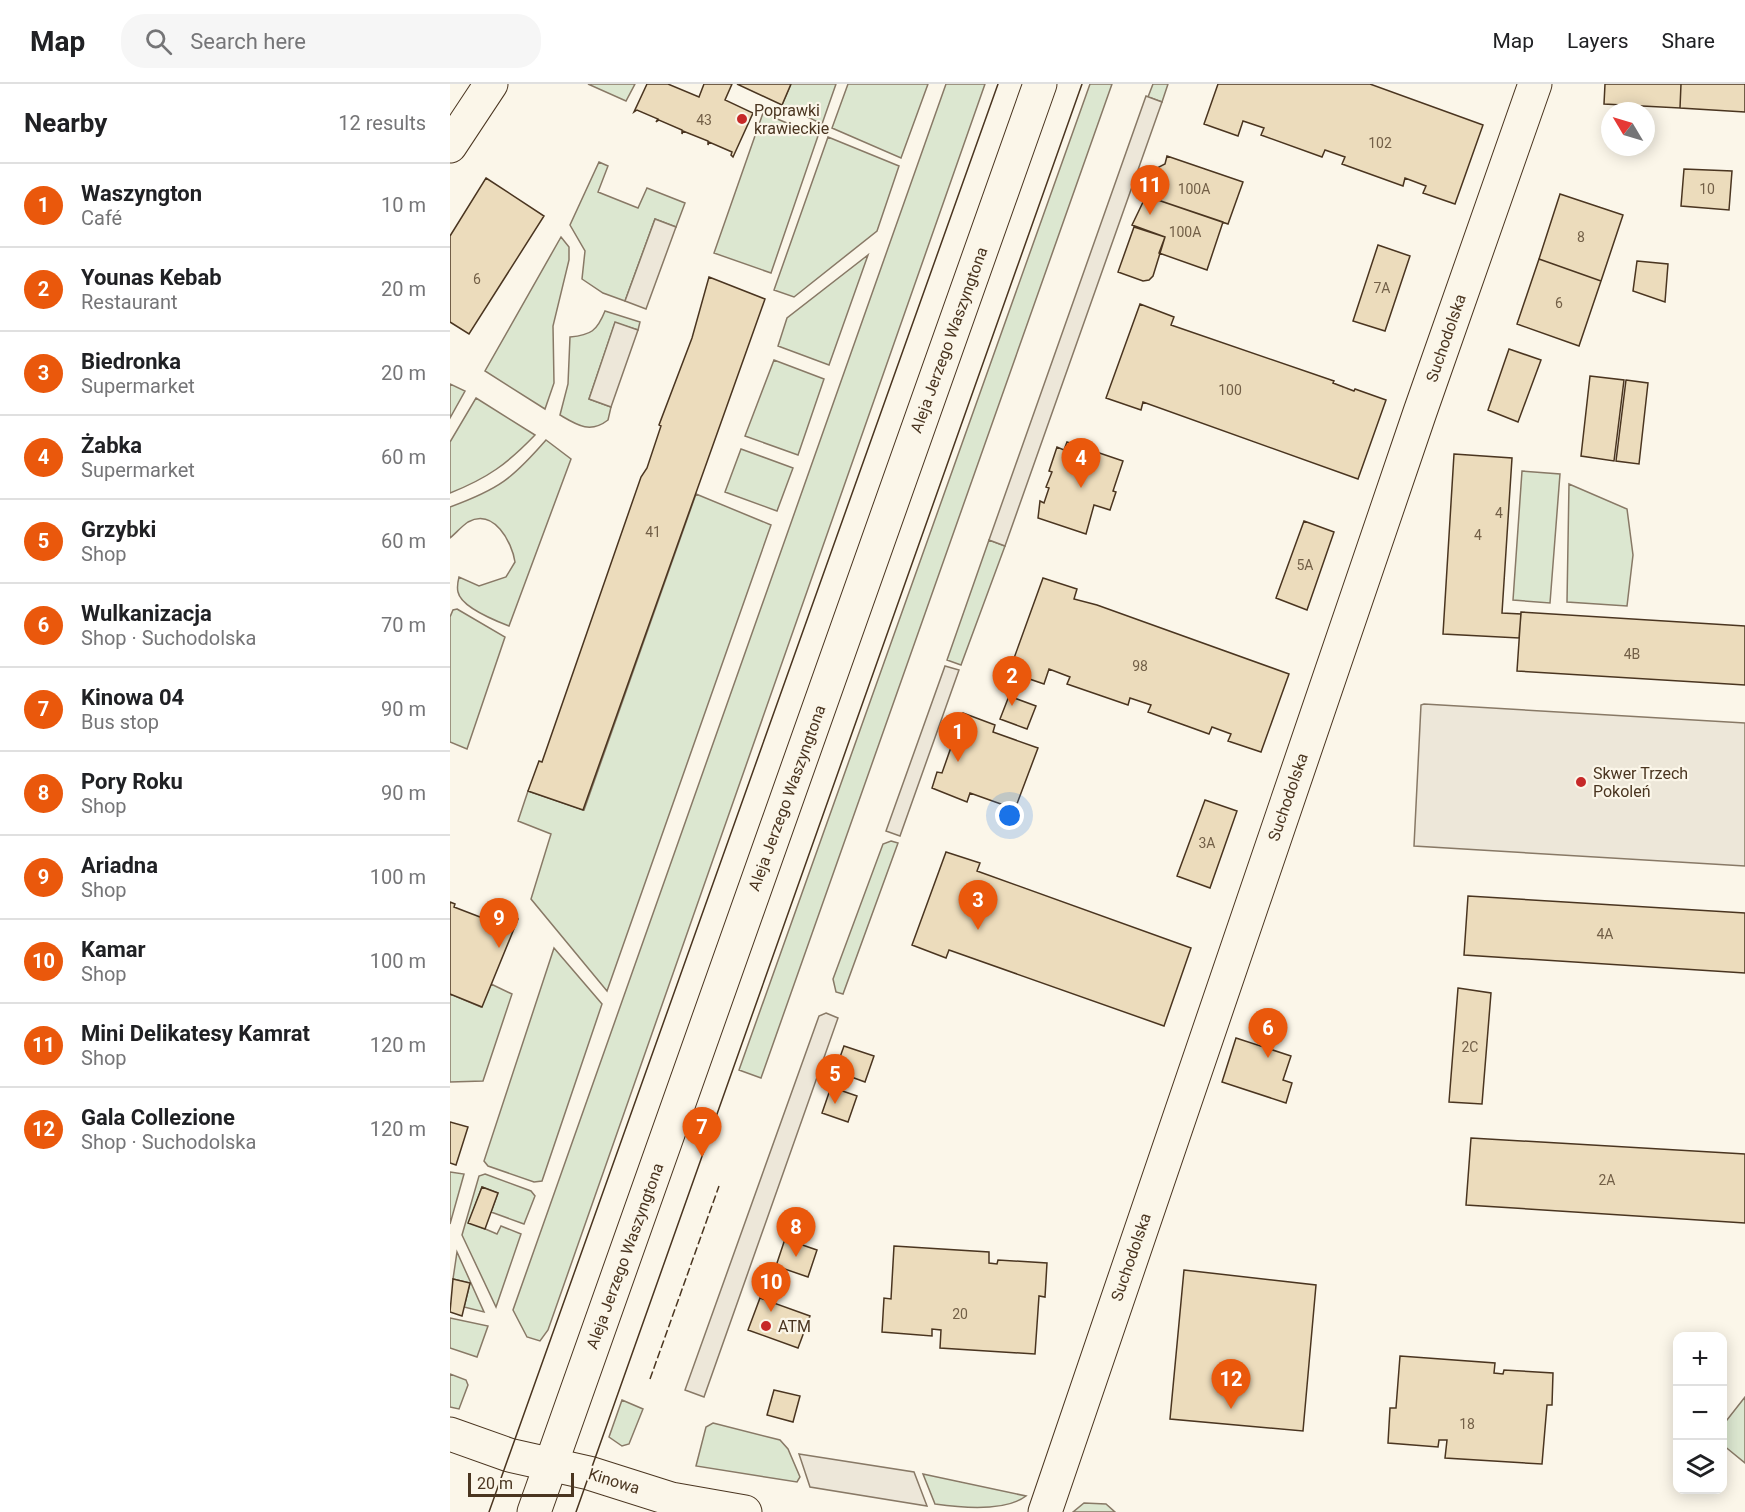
<!DOCTYPE html>
<html lang="en">
<head>
<meta charset="utf-8">
<style>
	:root { --surface:#fff; --page:#f6f6f6; --text:#202124; --muted:#757577; --line:#e0e0e0; --accent:#ea580c }
	body { margin:0; font-family:Roboto,sans-serif; background:var(--page); color:var(--text) }
	.controls { position:absolute; right:18px; bottom:18px; display:grid; overflow:hidden; border-radius:12px; box-shadow:0 3px 15px #0003 }
	.controls button { width:54px; height:54px; display:grid; place-items:center; padding:0; border:0; border-bottom:2px solid var(--line); background:var(--surface); color:var(--text); font:30px sans-serif }
	.compass { position:absolute; left:1151px; top:18px; width:54px; height:54px; border-radius:50%; background:var(--surface); box-shadow:0 3px 15px #0003; rotate:308deg }
	.scale { position:absolute; left:18px; bottom:15px; width:106px; box-sizing:border-box; padding-left:6px; border:3px solid #4a3520; border-top:0; font-size:16px; line-height:21px; white-space:nowrap; color:#4a3520; -webkit-text-stroke:4px #fbf6e9; paint-order:stroke }
	.you { position:absolute; left:560px; top:732px; width:21px; height:21px; margin:-15px; border:4px solid #fff; border-radius:50%; background:#1a73e8; box-shadow:0 0 0 9px #1a73e833 }
	.badge { display:grid; place-items:center; width:39px; height:39px; border-radius:50%; background:var(--accent); color:#fff; font-size:20px; font-weight:700 }
	.pin { position:absolute; translate:-50% -50px; filter:drop-shadow(0 2px 3px #0008) }
	.pin::after { content:''; position:absolute; top:32px; width:21px; height:18px; background:inherit; clip-path:polygon(0 0,100% 0,50% 100%) }
	.list { margin:0; padding:0; list-style:none }
	h2 { display:flex; justify-content:space-between; align-items:center; height:78px; margin:0; padding:0 24px; font-size:26px }
	h2 small { font-size:20px; font-weight:400; color:var(--muted) }
	.list li { display:grid; grid-template-columns:39px 1fr auto; gap:18px; align-items:center; box-sizing:border-box; height:84px; padding:0 24px; border-top:2px solid var(--line) }
	.list b { display:block; font-size:22px; white-space:nowrap }
	.list p { margin:0; font-size:20px; white-space:nowrap; color:var(--muted) }
	.list em { font-size:20px; font-style:normal; color:var(--muted) }
	.icon { flex:none; width:33px; height:33px; fill:none; stroke:currentColor; stroke-width:2; stroke-linecap:round; stroke-linejoin:round }
	.map { position:relative; flex:none; width:1295px; height:1428px; overflow:hidden }
	header { display:flex; align-items:center; gap:36px; box-sizing:border-box; height:84px; padding:0 30px; background:var(--surface); border-bottom:2px solid var(--line) }
	header strong { font-size:28px }
	nav { display:flex; gap:33px; margin-inline-start:auto; font-size:21px }
	.search { width:420px; height:54px; background:var(--page); display:flex; align-items:center; gap:15px; box-sizing:border-box; padding:0 21px; border-radius:24px; color:var(--muted); font-size:22px }
	main { display:flex }
	aside { flex:1; background:var(--surface) }
	.map>svg:first-child { display:block }
	.green { fill:#dce7d0; stroke:#887966; stroke-width:1.5 }
	.parking { fill:#ede7d9; stroke:#887966; stroke-width:1.5 }
	.building { fill:#ecdcbc; stroke:#4a3520; stroke-width:1.5 }
	.lines { fill:none; stroke-linecap:round; stroke-linejoin:round }
	.minor-casing { stroke:#4a3520; stroke-width:35 }
	.major-casing { stroke:#4a3520; stroke-width:35 }
	.minor { stroke:#fbf6e9; stroke-width:33 }
	.major { stroke:#fbf6e9; stroke-width:33 }
	.tram { stroke:#4a3520; stroke-width:1.5 }
	.fence { stroke:#4a3520; stroke-width:1.5; stroke-dasharray:8 3; stroke-linecap:butt }
	.poi-dot { fill:#c62828; stroke:#fbf6e9; stroke-width:2 }
	.labels { text-anchor:middle; dominant-baseline:central; stroke-width:4.5; stroke-linejoin:round; paint-order:stroke }
	.number-label { font-size:14px; fill:#725f47 }
	.poi-label { font-size:16px; fill:#4a3520; stroke:#fbf6e9; text-anchor:start }
	.street-label { font-size:16px; fill:#4a3520; stroke:#fbf6e9 }
</style>
</head>
<body>
<header>
<strong>Map</strong>
<div class="search"><svg class="icon" aria-label="search" viewBox="0 0 24 24"><circle cx="10" cy="10" r="6"/><path d="M15 15l6 6"/></svg>Search here</div>
<nav><a>Map</a><a>Layers</a><a>Share</a></nav>
</header>
<main>
<aside>
<h2>Nearby<small>12 results</small></h2>
<ul class="list">
<li><span class="badge">1</span><div><b>Waszyngton</b><p>Café</p></div><em>10 m</em></li>
<li><span class="badge">2</span><div><b>Younas Kebab</b><p>Restaurant</p></div><em>20 m</em></li>
<li><span class="badge">3</span><div><b>Biedronka</b><p>Supermarket</p></div><em>20 m</em></li>
<li><span class="badge">4</span><div><b>Żabka</b><p>Supermarket</p></div><em>60 m</em></li>
<li><span class="badge">5</span><div><b>Grzybki</b><p>Shop</p></div><em>60 m</em></li>
<li><span class="badge">6</span><div><b>Wulkanizacja</b><p>Shop · Suchodolska</p></div><em>70 m</em></li>
<li><span class="badge">7</span><div><b>Kinowa 04</b><p>Bus stop</p></div><em>90 m</em></li>
<li><span class="badge">8</span><div><b>Pory Roku</b><p>Shop</p></div><em>90 m</em></li>
<li><span class="badge">9</span><div><b>Ariadna</b><p>Shop</p></div><em>100 m</em></li>
<li><span class="badge">10</span><div><b>Kamar</b><p>Shop</p></div><em>100 m</em></li>
<li><span class="badge">11</span><div><b>Mini Delikatesy Kamrat</b><p>Shop</p></div><em>120 m</em></li>
<li><span class="badge">12</span><div><b>Gala Collezione</b><p>Shop · Suchodolska</p></div><em>120 m</em></li>
</ul>
</aside>
<div class="map">
<svg width="1295" height="1428" viewBox="0 0 1295 1428">
	<rect width="100%" height="100%" fill="#fbf6e9"/>
	<path class="green" d="M 138,0 L 185,0 L 176,17 Z
		M 341,0 L 386,0 L 372,40 L 332,21 Z
		M 398,0 L 478,0 L 451,74 L 382,44 Z
		M 496,0 L 535,0 L 98,1246 L 90,1257 L 77,1253 L 63,1226 Z
		M 640,0 L 662,0 L 311,994 L 289,986 Z
		M 703,0 L 718,0 L 712,18 L 698,13 Z
		M 313,29 L 368,52 L 321,189 L 264,169 Z
		M 378,53 L 449,82 L 427,147 L 344,213 L 324,206 Z
		M 149,78 L 158,82 L 148,108 L 188,124 L 197,104 L 235,119 L 226,143 L 205,135 L 175,217 L 153,209 L 132,195 L 135,167 L 120,141 Z
		M 111,153 L 119,163 L 119,176 L 103,242 L 104,299 L 95,325 L 35,287 Z
		M 418,171 L 379,281 L 328,262 L 337,234 Z
		M 155,227 L 190,238 L 188,246 L 165,239 L 139,315 L 161,323 L 158,336 C 140,350 127,341 110,331 L 118,300 L 120,253 C 141,251 147,247 155,227 Z
		M 324,276 L 374,295 L 348,371 L 295,352 Z
		M 0,300 L 15,307 L 0,334 Z
		M 26,314 L 85,351 C 57,380 38,394 0,409 L 0,358 Z
		M 96,356 L 121,375 L 59,542 C 46,537 11,523 8,508 C 7,504 8,497 9,493 L 29,502 L 56,493 L 65,478 C 62,458 44,424 18,438 C 12,442 6,449 0,454 L 0,423 C 49,405 62,395 96,356 Z
		M 291,365 L 343,384 L 327,427 L 275,408 Z
		M 1072,387 L 1110,390 L 1100,519 L 1063,516 Z
		M 1119,400 L 1177,425 L 1183,471 L 1177,522 L 1117,518 Z
		M 246,410 L 321,441 L 157,907 L 81,815 L 101,750 L 68,737 L 78,707 L 134,726 Z
		M 539,456 L 555,462 L 511,581 L 497,576 Z
		M 7,525 L 55,553 L 17,665 L 0,658 L 0,533 L 3,526 Z
		M 441,757 L 448,759 L 393,910 L 386,908 L 383,895 L 433,760 Z
		M 104,864 L 152,920 L 92,1097 L 84,1098 L 38,1082 L 34,1077 Z
		M 41,900 L 62,910 L 33,997 L 0,998 L 0,910 L 31,923 Z
		M 0,1088 L 14,1090 L 0,1140 Z
		M 35,1090 L 81,1107 L 85,1112 L 74,1140 L 41,1128 L 48,1109 L 32,1103 L 19,1138 L 47,1150 L 51,1142 L 71,1150 L 46,1223 L 12,1151 L 29,1092 Z
		M 7,1168 L 34,1228 L 14,1223 L 20,1199 L 3,1195 Z
		M 0,1234 L 38,1242 L 27,1273 L 0,1264 Z
		M 0,1290 L 16,1296 L 18,1301 L 9,1325 L 0,1323 Z
		M 1295,1313 L 1295,1379 L 1273,1361 L 1273,1341 Z
		M 172,1316 L 193,1325 L 179,1360 L 172,1362 L 159,1353 Z
		M 263,1339 L 330,1356 L 338,1365 L 350,1393 L 347,1398 L 246,1382 L 256,1343 Z
		M 473,1390 L 576,1412 C 555,1428 513,1424 485,1420 Z
		M 634,1419 L 656,1420 L 665,1428 L 623,1428 Z"/>
	<path class="parking" d="M 696,12 L 712,18 L 555,462 L 539,456 Z
		M 205,135 L 226,143 L 196,225 L 175,217 Z
		M 165,238 L 188,246 L 161,323 L 139,315 Z
		M 495,582 L 509,586 L 450,752 L 436,747 Z
		M 974,620 L 1295,639 L 1295,782 L 964,762 L 971,621 Z
		M 376,929 L 388,934 L 254,1313 L 235,1306 L 369,932 Z
		M 349,1370 L 464,1388 L 477,1422 L 360,1403 Z"/>
	<path class="building" d="M 197,0 L 218,0 L 249,13 L 254,0 L 282,0 L 275,16 L 303,29 L 283,73 L 281,71 L 282,68 L 259,58 L 258,61 L 258,57 L 233,47 L 232,50 L 232,46 L 209,36 L 206,38 L 208,35 L 187,26 L 184,28 Z
		M 287,0 L 341,0 L 332,21 Z
		M 768,0 L 920,0 L 1033,41 L 1005,120 L 973,109 L 976,102 L 955,94 L 953,102 L 892,80 L 895,73 L 875,66 L 872,73 L 811,51 L 814,44 L 793,37 L 788,52 L 754,40 Z
		M 1155,0 L 1231,0 L 1230,24 L 1154,20 Z
		M 1231,0 L 1295,0 L 1295,28 L 1230,24 Z
		M 717,72 L 793,98 L 778,140 L 696,112 L 705,85 L 715,80 Z
		M 1234,85 L 1282,87 L 1279,126 L 1231,122 Z
		M 36,94 L 94,132 L 19,250 L 0,238 L 0,152 Z
		M 1110,110 L 1173,131 L 1151,197 L 1089,175 Z
		M 696,112 L 773,138 L 757,186 L 709,169 L 715,153 L 682,141 Z
		M 684,143 L 715,153 L 703,192 L 699,196 L 693,197 L 668,188 Z
		M 928,161 L 960,172 L 935,247 L 903,237 Z
		M 1089,175 L 1151,197 L 1129,262 L 1067,240 Z
		M 1187,177 L 1218,180 L 1215,218 L 1183,207 Z
		M 259,193 L 315,215 L 133,726 L 78,707 L 89,677 L 92,678 L 191,393 L 197,384 L 211,342 L 209,341 L 242,254 Z
		M 690,220 L 724,233 L 721,241 L 884,297 L 883,299 L 904,307 L 905,305 L 936,316 L 908,395 L 693,318 L 691,326 L 656,314 Z
		M 1059,265 L 1091,276 L 1068,338 L 1038,326 Z
		M 1140,292 L 1174,296 L 1164,377 L 1131,372 Z
		M 1176,296 L 1198,299 L 1189,380 L 1166,377 Z
		M 617,358 L 673,377 L 663,407 L 666,408 L 660,426 L 644,421 L 636,450 L 588,434 L 590,417 L 594,419 L 599,404 L 596,403 L 602,388 L 599,387 L 607,363 L 614,366 Z
		M 1004,370 L 1062,374 L 1052,529 L 1071,530 L 1069,554 L 993,550 Z
		M 854,437 L 884,448 L 857,526 L 826,514 Z
		M 593,494 L 627,505 L 624,515 L 647,521 L 839,590 L 811,668 L 778,657 L 781,650 L 762,643 L 759,650 L 698,628 L 701,621 L 680,614 L 678,621 L 617,600 L 620,593 L 599,585 L 594,600 L 559,588 Z
		M 1071,528 L 1295,542 L 1295,601 L 1067,587 Z
		M 559,612 L 586,622 L 577,645 L 550,635 Z
		M 513,629 L 545,641 L 543,648 L 588,664 L 565,725 L 520,709 L 517,718 L 482,704 L 487,688 L 492,689 Z
		M 755,716 L 787,727 L 760,804 L 727,792 Z
		M 496,768 L 530,779 L 527,787 L 741,864 L 714,942 L 499,866 L 496,874 L 462,861 Z
		M 1018,812 L 1295,829 L 1295,889 L 1014,871 Z
		M 0,818 L 5,820 L 4,823 L 30,833 L 36,821 L 68,835 L 32,923 L 0,910 Z
		M 1008,904 L 1041,909 L 1032,1020 L 999,1018 Z
		M 786,954 L 841,972 L 833,996 L 842,999 L 836,1019 L 772,998 Z
		M 394,962 L 424,972 L 415,998 L 385,987 Z
		M 381,1003 L 407,1012 L 398,1038 L 372,1029 Z
		M 0,1038 L 18,1043 L 6,1081 L 0,1079 Z
		M 1021,1054 L 1295,1070 L 1295,1139 L 1016,1121 Z
		M 32,1103 L 48,1109 L 35,1145 L 18,1139 Z
		M 335,1155 L 367,1166 L 358,1193 L 326,1182 Z
		M 444,1162 L 539,1168 L 539,1179 L 547,1180 L 548,1176 L 597,1179 L 595,1213 L 589,1212 L 585,1270 L 490,1264 L 491,1246 L 482,1245 L 482,1252 L 432,1248 L 434,1214 L 441,1215 Z
		M 734,1186 L 866,1201 L 853,1347 L 720,1335 Z
		M 3,1195 L 20,1199 L 12,1232 L 0,1228 Z
		M 310,1214 L 360,1232 L 348,1264 L 298,1246 Z
		M 950,1272 L 1045,1279 L 1044,1289 L 1053,1290 L 1054,1286 L 1103,1289 L 1102,1321 L 1097,1321 L 1092,1380 L 995,1374 L 997,1356 L 989,1356 L 988,1363 L 938,1359 L 940,1324 L 946,1324 Z
		M 324,1306 L 350,1312 L 343,1338 L 317,1331 Z"/>
	<g class="lines">
		<g class="minor-casing">
			<path id="minor" d="M 0,62 L 41,0
				M 0,1350 L 59,1371 L 139,1389 L 221,1415 L 295,1428
				M 595,1428 L 970,328 L 1085,0"/>
		</g>
		<g class="major-casing">
			<path id="major" d="M 84,1428 L 590,0"/>
		</g>
		<use href="#minor" class="minor"/>
		<use href="#major" class="major"/>
		<path class="tram" d="M 39,1428 L 548,0
			M 126,1428 L 632,0"/>
		<path class="fence" d="M 200,1295 L 269,1102"/>
	</g>
	<g class="poi-dot">
		<circle cx="292" cy="35" r="6"/>
		<circle cx="1131" cy="698" r="6"/>
		<circle cx="316" cy="1242" r="6"/>
	</g>
	<g class="labels">
		<g class="number-label">
			<text x="254" y="36">43</text>
			<text x="930" y="59">102</text>
			<text x="744" y="105">100A</text>
			<text x="1257" y="105">10</text>
			<text x="735" y="148">100A</text>
			<text x="1131" y="153">8</text>
			<text x="27" y="195">6</text>
			<text x="932" y="204">7A</text>
			<text x="1109" y="219">6</text>
			<text x="780" y="306">100</text>
			<text x="1049" y="429">4</text>
			<text x="203" y="448">41</text>
			<text x="1028" y="451">4</text>
			<text x="855" y="481">5A</text>
			<text x="1182" y="570">4B</text>
			<text x="690" y="582">98</text>
			<text x="757" y="759">3A</text>
			<text x="1155" y="850">4A</text>
			<text x="1020" y="963">2C</text>
			<text x="1157" y="1096">2A</text>
			<text x="510" y="1230">20</text>
			<text x="1017" y="1340">18</text>
		</g>
		<g class="poi-label">
			<text x="304" y="26">Poprawki<tspan x="304" dy="18">krawieckie</tspan></text>
			<text x="1143" y="689">Skwer Trzech<tspan x="1143" dy="18">Pokoleń</tspan></text>
			<text x="328" y="1242">ATM</text>
		</g>
		<g class="street-label">
			<text transform="translate(996 254) rotate(-71)">Suchodolska</text>
			<text transform="translate(499 256) rotate(-70)">Aleja Jerzego Waszyngtona</text>
			<text transform="translate(838 713) rotate(-71)">Suchodolska</text>
			<text transform="translate(337 714) rotate(-70)">Aleja Jerzego Waszyngtona</text>
			<text transform="translate(175 1172) rotate(-70)">Aleja Jerzego Waszyngtona</text>
			<text transform="translate(681 1173) rotate(-71)">Suchodolska</text>
			<text transform="translate(164 1397) rotate(17)">Kinowa</text>
		</g>
	</g>
</svg>
<div class="controls">
<button>+</button>
<button>−</button>
<button><svg class="icon" aria-label="layers" viewBox="0 0 24 24"><path d="M12 4l9 5-9 5-9-5zM3 14l9 5 9-5"/></svg></button>
</div>
<svg class="compass" viewBox="-18 -18 36 36"><path d="M0-13l5 13h-10z" fill="#e53935"/><path d="M0 13l5-13h-10z" fill="#757577"/></svg>
<div class="scale">20 m</div>
<div class="you"></div>
<div class="pin badge" style="left:508px;top:678px">1</div>
<div class="pin badge" style="left:562px;top:622px">2</div>
<div class="pin badge" style="left:528px;top:846px">3</div>
<div class="pin badge" style="left:631px;top:404px">4</div>
<div class="pin badge" style="left:385px;top:1020px">5</div>
<div class="pin badge" style="left:818px;top:974px">6</div>
<div class="pin badge" style="left:252px;top:1073px">7</div>
<div class="pin badge" style="left:346px;top:1173px">8</div>
<div class="pin badge" style="left:49px;top:864px">9</div>
<div class="pin badge" style="left:321px;top:1228px">10</div>
<div class="pin badge" style="left:700px;top:131px">11</div>
<div class="pin badge" style="left:781px;top:1325px">12</div>
</div>
</main>
</body>
</html>
